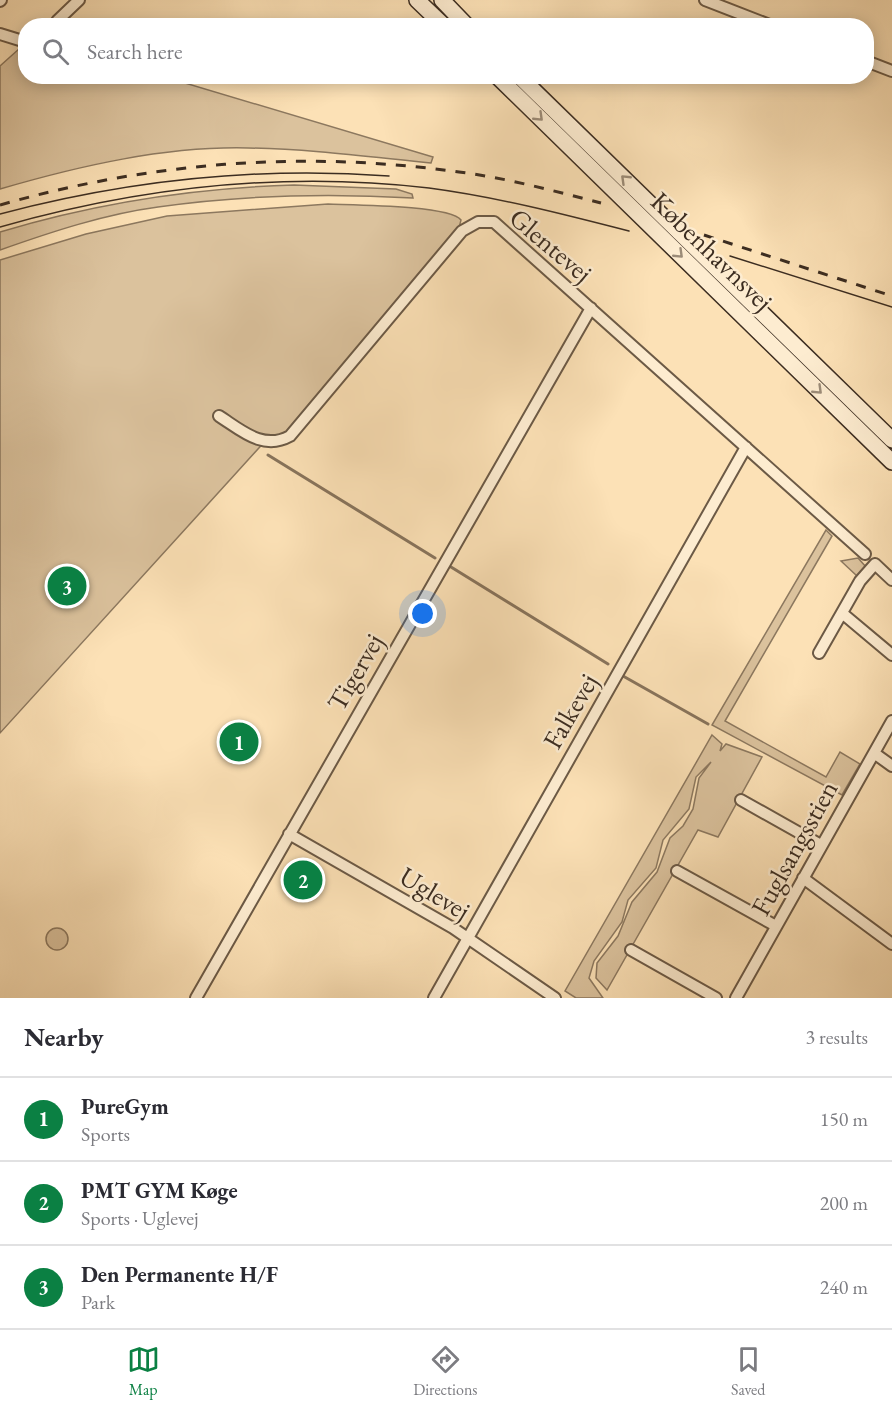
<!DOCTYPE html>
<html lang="en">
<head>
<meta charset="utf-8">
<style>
	:root { --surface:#fff; --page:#f7f7f7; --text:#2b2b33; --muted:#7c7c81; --line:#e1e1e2; --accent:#0b8043 }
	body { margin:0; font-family:"EB Garamond",serif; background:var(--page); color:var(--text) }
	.you { position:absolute; left:423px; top:614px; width:21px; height:21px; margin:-15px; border:4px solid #fff; border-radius:50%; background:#1a73e8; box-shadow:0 0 0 9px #1a73e833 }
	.badge { display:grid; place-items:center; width:39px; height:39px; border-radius:50%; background:var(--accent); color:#fff; font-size:20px; font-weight:700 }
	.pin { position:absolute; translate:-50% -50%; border:3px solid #fff; box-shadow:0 2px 6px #0006 }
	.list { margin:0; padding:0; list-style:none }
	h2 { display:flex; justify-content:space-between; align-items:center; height:78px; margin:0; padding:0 24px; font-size:26px }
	h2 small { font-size:20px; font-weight:400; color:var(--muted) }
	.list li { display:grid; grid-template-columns:39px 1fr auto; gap:18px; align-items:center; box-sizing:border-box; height:84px; padding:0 24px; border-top:2px solid var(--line) }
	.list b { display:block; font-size:22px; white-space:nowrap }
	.list p { margin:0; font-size:20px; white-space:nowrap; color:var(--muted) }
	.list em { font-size:20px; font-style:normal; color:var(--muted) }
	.icon { flex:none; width:33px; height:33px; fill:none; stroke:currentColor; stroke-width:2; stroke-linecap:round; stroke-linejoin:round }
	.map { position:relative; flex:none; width:892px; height:998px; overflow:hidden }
	.search { position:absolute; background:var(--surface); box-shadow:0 3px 15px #0003; left:18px; right:18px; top:18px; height:66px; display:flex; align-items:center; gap:15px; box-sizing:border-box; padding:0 21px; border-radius:24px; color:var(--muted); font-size:22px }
	.sheet { height:330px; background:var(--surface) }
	nav { display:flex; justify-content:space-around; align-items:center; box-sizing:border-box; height:84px; border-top:2px solid var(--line); background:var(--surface); font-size:16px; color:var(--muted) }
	nav a { display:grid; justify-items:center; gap:3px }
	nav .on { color:var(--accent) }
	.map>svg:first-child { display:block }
	.green { fill:#dbc29d; stroke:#8c785f; stroke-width:1.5 }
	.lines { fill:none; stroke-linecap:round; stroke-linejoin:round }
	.stream { stroke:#88745c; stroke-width:3 }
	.street-casing { stroke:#6c5a46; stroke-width:14 }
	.secondary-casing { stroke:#3c2d21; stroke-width:18 }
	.street { stroke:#fdecd0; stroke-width:10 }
	.secondary { stroke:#fdecd0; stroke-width:15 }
	.tram { stroke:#3c2d21; stroke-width:1.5 }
	.rail { stroke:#3c2d21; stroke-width:3; stroke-dasharray:10 10; stroke-linecap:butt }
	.oneway { stroke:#9c8c78 }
	.labels { text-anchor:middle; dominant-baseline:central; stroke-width:5; stroke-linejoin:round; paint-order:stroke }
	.street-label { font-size:27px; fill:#3c2d21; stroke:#fdecd0 }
</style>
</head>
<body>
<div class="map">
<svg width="892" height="998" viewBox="0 0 892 998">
	<rect width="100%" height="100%" fill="#fce1b6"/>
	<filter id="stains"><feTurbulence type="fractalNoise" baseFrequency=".00333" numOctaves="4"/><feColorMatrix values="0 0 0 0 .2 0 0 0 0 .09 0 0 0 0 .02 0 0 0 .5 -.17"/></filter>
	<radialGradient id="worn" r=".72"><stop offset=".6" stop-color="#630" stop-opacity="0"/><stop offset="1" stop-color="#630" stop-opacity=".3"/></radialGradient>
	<path class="green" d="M 20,48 L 25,50 L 26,76 L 165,77 L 433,157 L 431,163 C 370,157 309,149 248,148 C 165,146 79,166 0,189 L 0,66 Z
		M 294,185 L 396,189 L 412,194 L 413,198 C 328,193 243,195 158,207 C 105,214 51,232 0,250 L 0,232 C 96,203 194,188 294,185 Z
		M 328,204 C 350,205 450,205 461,220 L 459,228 L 285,433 L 268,438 L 0,733 L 0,260 L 86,234 L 167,216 Z
		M 826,530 L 832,536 L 725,721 L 826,777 L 840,752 L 860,764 L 842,795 L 712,725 Z
		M 858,558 L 866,567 L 857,576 L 841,561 Z
		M 712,735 L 722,744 L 720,751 L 726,744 L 762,757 L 718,837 L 698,830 L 607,990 L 596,978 L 597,963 L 618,936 L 632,902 L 657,872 L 670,838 L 683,826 L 693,809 L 699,778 L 711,762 L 696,777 L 689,809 L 663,840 L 656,868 L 628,900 L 622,922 L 594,961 L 589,978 L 603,998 L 576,998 L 565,991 Z
		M46 939a11 11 0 1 1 22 0a11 11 0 1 1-22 0Z"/>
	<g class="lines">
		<path class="stream" d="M 268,455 L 435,558
			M 451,567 L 608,664
			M 623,676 L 708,724"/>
		<g class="street-casing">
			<path id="street" d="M 705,0 L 772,26
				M 0,1 L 1,0
				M 57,21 L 79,0
				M 0,34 L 26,42
				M 866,61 L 892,71
				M 219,416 C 241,430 263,451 290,436 L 462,231 L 478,222 L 494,222 L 865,554
				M 842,613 L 892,655
				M 819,653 L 860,581 L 875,564 L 892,580
				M 874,753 L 892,766
				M 741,800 L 821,845
				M 289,834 L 453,928 L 555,998
				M 677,871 L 776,926
				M 803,878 L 892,944
				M 631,950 L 716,998
				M 196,998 L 591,308
				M 434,998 L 746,447
				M 736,998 L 892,721"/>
		</g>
		<g class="secondary-casing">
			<path id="secondary" d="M 417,0 L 444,26
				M 442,0 L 467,26
				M 497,76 L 892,462
				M 519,76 L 892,440"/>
		</g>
		<use href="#street" class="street"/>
		<use href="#secondary" class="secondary"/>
		<path class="tram" d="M 0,214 C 129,180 256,166 389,176
			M 0,227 C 140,187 284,171 429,188 C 497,197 563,214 629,231
			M 730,256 L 892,307"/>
		<path class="rail" d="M 0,205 C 151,162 303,150 459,172 C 507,178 554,191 601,203
			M 704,235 L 892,296"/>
	</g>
	<defs><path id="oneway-chevron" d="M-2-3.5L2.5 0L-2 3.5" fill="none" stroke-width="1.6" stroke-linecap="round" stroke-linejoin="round" transform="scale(1.5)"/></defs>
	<g class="oneway">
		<use href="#oneway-chevron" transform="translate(539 117) rotate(44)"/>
		<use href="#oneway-chevron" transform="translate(625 179) rotate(-136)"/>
		<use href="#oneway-chevron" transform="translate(679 254) rotate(44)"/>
		<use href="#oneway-chevron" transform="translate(818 390) rotate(44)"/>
	</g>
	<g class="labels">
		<g class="street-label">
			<text transform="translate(551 245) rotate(40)">Glentevej</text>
			<text transform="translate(712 251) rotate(44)">Københavnsvej</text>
			<text transform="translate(355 672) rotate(-60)">Tigervej</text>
			<text transform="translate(570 711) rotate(-60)">Falkevej</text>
			<text transform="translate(794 848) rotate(-61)">Fuglsangsstien</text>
			<text transform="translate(435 893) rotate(31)">Uglevej</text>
		</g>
	</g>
	<rect width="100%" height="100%" filter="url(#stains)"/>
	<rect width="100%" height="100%" fill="url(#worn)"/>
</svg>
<div class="you"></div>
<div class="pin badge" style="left:239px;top:742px">1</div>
<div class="pin badge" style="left:303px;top:880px">2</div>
<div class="pin badge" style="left:67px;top:586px">3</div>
<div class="search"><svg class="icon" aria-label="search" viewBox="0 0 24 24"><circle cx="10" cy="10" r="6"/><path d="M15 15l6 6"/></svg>Search here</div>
</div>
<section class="sheet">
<h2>Nearby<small>3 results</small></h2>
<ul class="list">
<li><span class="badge">1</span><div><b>PureGym</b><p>Sports</p></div><em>150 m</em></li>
<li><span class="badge">2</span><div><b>PMT GYM Køge</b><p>Sports · Uglevej</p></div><em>200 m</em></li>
<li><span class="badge">3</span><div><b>Den Permanente H/F</b><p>Park</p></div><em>240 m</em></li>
</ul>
</section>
<nav>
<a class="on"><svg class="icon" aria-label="map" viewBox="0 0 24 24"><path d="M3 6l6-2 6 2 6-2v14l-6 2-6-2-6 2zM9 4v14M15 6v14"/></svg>Map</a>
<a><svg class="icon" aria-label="directions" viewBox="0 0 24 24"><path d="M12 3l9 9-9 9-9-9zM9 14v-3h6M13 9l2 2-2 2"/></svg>Directions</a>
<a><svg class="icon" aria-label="saved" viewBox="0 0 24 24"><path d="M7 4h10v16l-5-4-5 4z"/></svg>Saved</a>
</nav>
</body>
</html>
